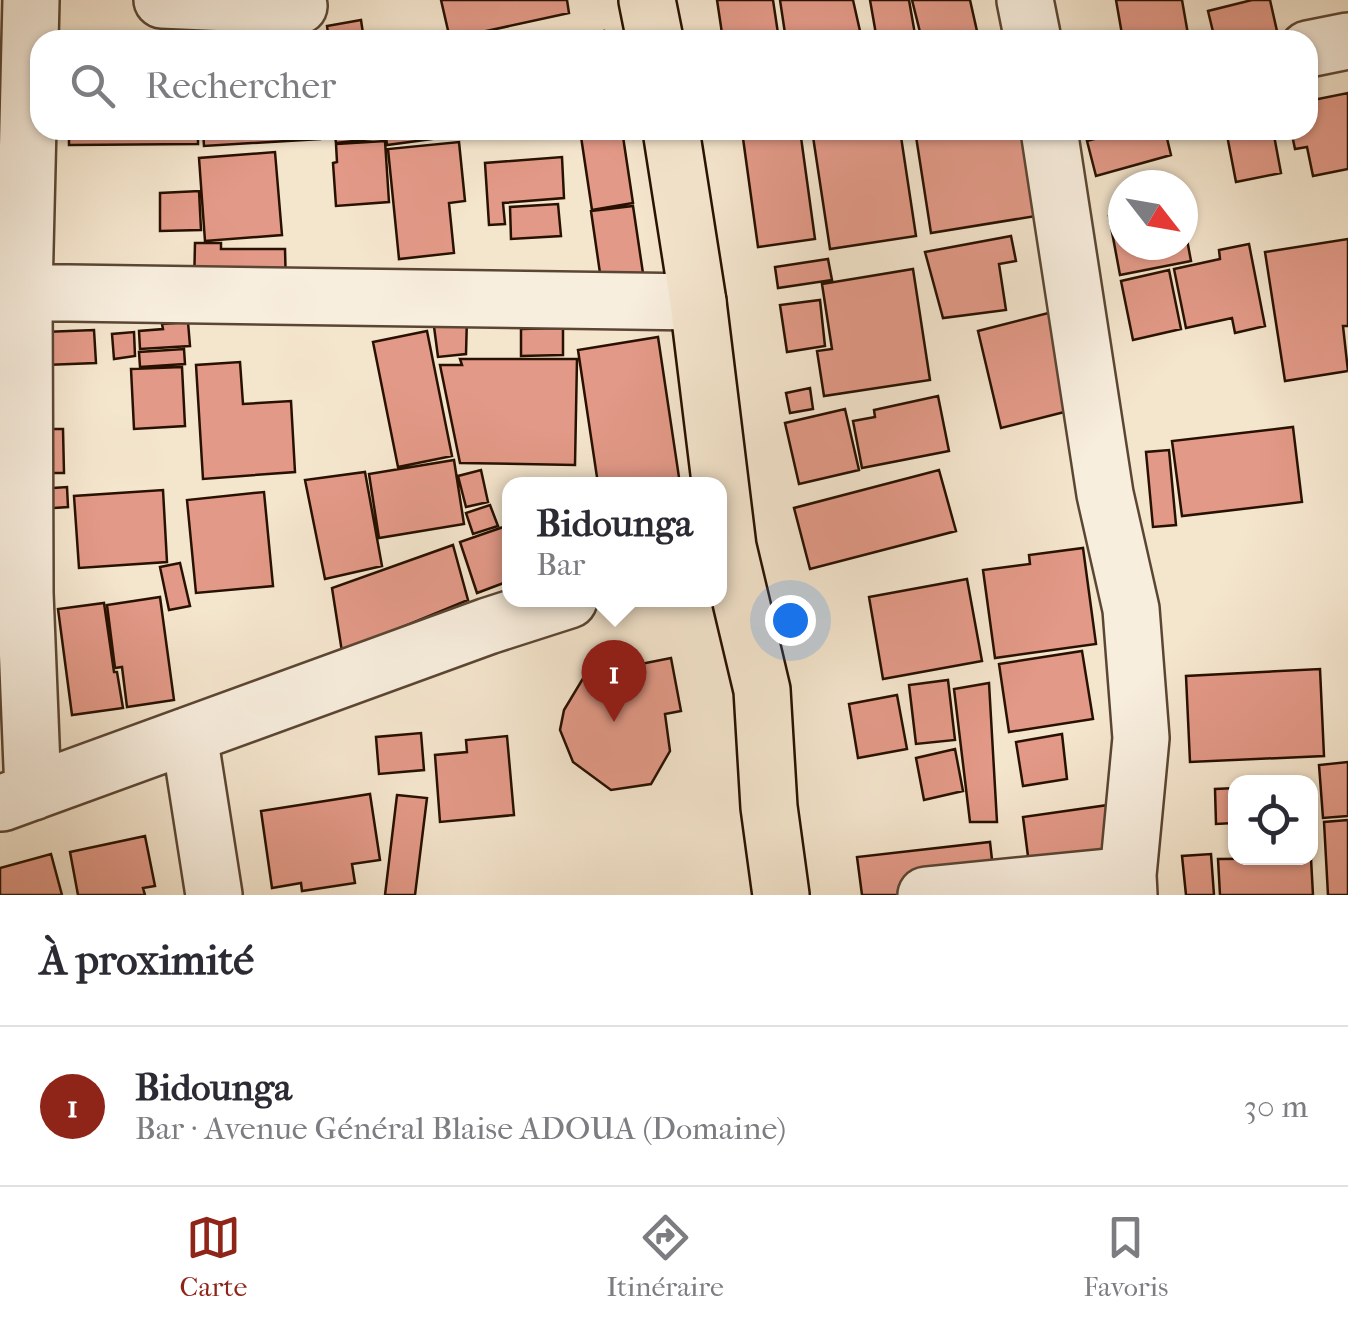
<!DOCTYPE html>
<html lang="fr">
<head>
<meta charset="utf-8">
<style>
	:root { --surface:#fff; --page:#f7f7f7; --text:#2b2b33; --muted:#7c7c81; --line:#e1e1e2; --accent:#8f2418 }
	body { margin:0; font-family:"IM FELL French Canon",serif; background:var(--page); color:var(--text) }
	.controls { position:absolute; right:30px; bottom:30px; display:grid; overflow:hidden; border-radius:20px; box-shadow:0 2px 8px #0004 }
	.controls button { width:90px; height:90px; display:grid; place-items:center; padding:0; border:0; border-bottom:2px solid var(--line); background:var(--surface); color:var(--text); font:50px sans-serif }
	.compass { position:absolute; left:1108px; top:170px; width:90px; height:90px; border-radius:50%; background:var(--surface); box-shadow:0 2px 8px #0004; rotate:121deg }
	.you { position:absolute; left:790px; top:620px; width:35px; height:35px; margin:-25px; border:8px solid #fff; border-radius:50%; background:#1a73e8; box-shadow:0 0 0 15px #1a73e833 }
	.badge { display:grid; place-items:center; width:65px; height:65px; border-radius:50%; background:var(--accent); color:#fff; font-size:32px; font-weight:700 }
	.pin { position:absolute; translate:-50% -82px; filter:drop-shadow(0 2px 5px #0008) }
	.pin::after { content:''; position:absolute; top:52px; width:35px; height:30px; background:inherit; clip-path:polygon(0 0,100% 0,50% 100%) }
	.popup { position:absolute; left:502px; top:477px; width:225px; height:130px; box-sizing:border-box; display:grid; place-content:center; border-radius:20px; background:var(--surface); filter:drop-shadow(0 2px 8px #0005); font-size:32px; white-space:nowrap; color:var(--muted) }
	.popup b { font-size:38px; color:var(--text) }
	.popup::after { content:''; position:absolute; left:50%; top:100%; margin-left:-20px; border:20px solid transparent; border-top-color:var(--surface) }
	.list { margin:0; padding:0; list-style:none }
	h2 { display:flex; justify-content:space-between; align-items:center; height:130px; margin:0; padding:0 40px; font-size:42px }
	h2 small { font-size:32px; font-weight:400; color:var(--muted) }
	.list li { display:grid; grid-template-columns:65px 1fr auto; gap:30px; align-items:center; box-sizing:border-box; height:160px; padding:0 40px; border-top:2px solid var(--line) }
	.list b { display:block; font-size:38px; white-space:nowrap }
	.list p { margin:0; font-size:32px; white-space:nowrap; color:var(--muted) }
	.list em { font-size:32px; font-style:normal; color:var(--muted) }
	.icon { flex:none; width:55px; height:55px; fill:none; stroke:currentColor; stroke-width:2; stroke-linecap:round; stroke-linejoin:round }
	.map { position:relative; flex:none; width:1348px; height:895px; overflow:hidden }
	.search { position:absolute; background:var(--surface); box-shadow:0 2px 8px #0004; left:30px; right:30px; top:30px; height:110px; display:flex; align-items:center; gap:25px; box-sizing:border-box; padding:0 35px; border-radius:30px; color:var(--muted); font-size:38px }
	.sheet { height:290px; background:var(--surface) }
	nav { display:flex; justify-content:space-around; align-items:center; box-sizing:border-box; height:140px; border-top:2px solid var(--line); background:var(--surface); font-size:28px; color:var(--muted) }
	nav a { display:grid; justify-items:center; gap:5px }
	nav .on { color:var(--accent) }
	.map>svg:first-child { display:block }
	.building { fill:#e29987; stroke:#281100; stroke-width:2.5 }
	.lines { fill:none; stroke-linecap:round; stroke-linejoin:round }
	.minor-casing { stroke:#5b4633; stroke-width:60 }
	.highway-casing { stroke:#281100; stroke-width:60 }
	.minor { stroke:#f8eede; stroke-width:55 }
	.highway { stroke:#f4e5cd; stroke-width:55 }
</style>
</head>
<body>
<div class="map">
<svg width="1348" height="895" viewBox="0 0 1348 895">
	<rect width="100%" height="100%" fill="#f4e5cd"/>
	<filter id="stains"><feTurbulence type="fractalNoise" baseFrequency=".002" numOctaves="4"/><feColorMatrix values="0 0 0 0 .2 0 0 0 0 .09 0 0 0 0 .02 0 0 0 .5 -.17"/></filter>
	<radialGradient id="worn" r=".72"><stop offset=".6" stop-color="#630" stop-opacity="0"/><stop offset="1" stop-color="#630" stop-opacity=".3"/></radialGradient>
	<path class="building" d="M 441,0 L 567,0 L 569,13 L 450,39 Z
		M 717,0 L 773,0 L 779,40 L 723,40 Z
		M 780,0 L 853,0 L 862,40 L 786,40 Z
		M 870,0 L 909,0 L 916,40 L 877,40 Z
		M 912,0 L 970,0 L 979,40 L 922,40 Z
		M 1116,0 L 1182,0 L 1189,40 L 1123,40 Z
		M 1252,0 L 1270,0 L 1279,40 L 1215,40 L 1208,11 Z
		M 361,20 L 364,40 L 329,40 L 327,26 Z
		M 197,31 L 197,40 L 69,40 L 69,32 Z
		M 604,31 L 605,40 L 555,40 Z
		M 1348,93 L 1348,169 L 1313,176 L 1307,147 L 1295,149 L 1291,130 L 1308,130 L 1308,101 Z
		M 69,130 L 198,130 L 198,144 L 69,145 Z
		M 203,130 L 320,130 L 320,139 L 204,146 Z
		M 334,130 L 380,130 L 381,138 L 336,143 Z
		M 385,130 L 477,130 L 477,133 L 387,145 Z
		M 580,130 L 622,130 L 633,203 L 592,210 Z
		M 750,130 L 800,130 L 815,239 L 758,247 L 742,131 Z
		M 812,130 L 900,130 L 916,236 L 830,249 Z
		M 915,130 L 1036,130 L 1048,214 L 931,233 Z
		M 1127,130 L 1165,130 L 1171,155 L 1096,176 L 1087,141 Z
		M 1226,130 L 1273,130 L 1281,173 L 1236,182 Z
		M 385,141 L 389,202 L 336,206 L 333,163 L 337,162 L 336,144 Z
		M 459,142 L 465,201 L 449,203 L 454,253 L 399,259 L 388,149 Z
		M 275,152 L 282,235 L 205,241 L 199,158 Z
		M 562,157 L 564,198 L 503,203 L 505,224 L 489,225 L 485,163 Z
		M 199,191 L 201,230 L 160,231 L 160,193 Z
		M 558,204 L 561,236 L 511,239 L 510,207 Z
		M 633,206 L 644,280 L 601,280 L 591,211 Z
		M 1123,213 L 1123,245 L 1183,245 L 1183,218 L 1191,261 L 1120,275 L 1109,216 Z
		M 1011,236 L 1016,261 L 999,264 L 1006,310 L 943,318 L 925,252 Z
		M 1348,239 L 1348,326 L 1343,326 L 1348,371 L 1285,381 L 1265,252 Z
		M 195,243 L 221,243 L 221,249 L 285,249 L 286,287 L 194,287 Z
		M 1249,244 L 1265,326 L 1235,333 L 1232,318 L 1186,328 L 1174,269 L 1220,259 L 1219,250 Z
		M 828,259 L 832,280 L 778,288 L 775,267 Z
		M 913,269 L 930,380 L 824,396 L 817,351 L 832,349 L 822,284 Z
		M 1169,270 L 1181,329 L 1133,340 L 1121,281 Z
		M 820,300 L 825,346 L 787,352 L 780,305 Z
		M 1064,309 L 1088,406 L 1001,428 L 978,331 Z
		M 467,317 L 466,354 L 438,357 L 433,319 Z
		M 188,322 L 190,346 L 140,349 L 139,331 L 163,329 L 162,324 Z
		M 563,328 L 563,355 L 521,356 L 521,329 Z
		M 94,330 L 96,363 L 45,365 L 44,332 Z
		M 427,331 L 452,456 L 398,467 L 373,342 Z
		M 134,332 L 135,356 L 114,359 L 112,334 Z
		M 658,337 L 680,484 L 598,484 L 578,350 Z
		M 184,349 L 185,364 L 140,367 L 139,352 Z
		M 460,359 L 577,359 L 575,465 L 460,463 L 440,365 L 462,365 Z
		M 240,362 L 243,404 L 291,401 L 295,472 L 203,479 L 196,365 Z
		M 182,367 L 185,426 L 134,429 L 131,369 Z
		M 810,388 L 813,409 L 790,413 L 786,393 Z
		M 938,396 L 949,451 L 862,468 L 853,421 L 875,417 L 874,410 Z
		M 845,409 L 859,470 L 799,484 L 785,423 Z
		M 1293,427 L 1302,502 L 1182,516 L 1172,441 Z
		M 46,429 L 63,429 L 64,473 L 47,473 Z
		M 1169,450 L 1176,525 L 1153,527 L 1146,452 Z
		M 454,460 L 464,524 L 379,538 L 369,474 Z
		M 481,470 L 488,502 L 466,507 L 458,476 Z
		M 939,470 L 956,531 L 810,569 L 794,508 Z
		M 365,472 L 382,566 L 325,579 L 305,480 Z
		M 67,487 L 68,507 L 39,509 L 38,489 Z
		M 163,490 L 167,562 L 79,568 L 74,496 Z
		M 264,492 L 273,586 L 196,593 L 187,500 Z
		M 490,505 L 498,526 L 473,534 L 466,513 Z
		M 509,525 L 509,581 L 477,593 L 460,542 Z
		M 453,545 L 468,600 L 342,652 L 332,588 Z
		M 1083,548 L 1096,644 L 995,658 L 983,570 L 1030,564 L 1029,555 Z
		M 180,563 L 190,606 L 169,610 L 160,567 Z
		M 967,579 L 982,661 L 883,679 L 869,597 Z
		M 160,597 L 174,700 L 127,707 L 122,667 L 115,668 L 107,605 Z
		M 104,603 L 114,672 L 117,672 L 123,708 L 72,715 L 58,609 Z
		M 1082,651 L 1093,719 L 1009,732 L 999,664 Z
		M 671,658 L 681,711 L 665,714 L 670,751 L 651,784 L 611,790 L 573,762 L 560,730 L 564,710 L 585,675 Z
		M 1320,669 L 1324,756 L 1190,762 L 1186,676 Z
		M 948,680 L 955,740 L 916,744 L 909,685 Z
		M 989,683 L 997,822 L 970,822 L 954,689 Z
		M 897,695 L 907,749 L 858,758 L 849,704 Z
		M 421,733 L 424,770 L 379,774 L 376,737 Z
		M 1062,734 L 1067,779 L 1023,786 L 1016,742 Z
		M 507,736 L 514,815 L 440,822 L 435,755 L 467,752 L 466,740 Z
		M 955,749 L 963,791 L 924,800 L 916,758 Z
		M 1348,762 L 1348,816 L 1323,818 L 1319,765 Z
		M 1236,788 L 1236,848 L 1234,823 L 1216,824 L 1215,789 Z
		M 370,794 L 380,860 L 352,864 L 355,883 L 302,891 L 301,883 L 272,888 L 261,811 Z
		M 397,795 L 427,798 L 415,895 L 385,895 Z
		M 1108,805 L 1115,860 L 1030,872 L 1023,817 Z
		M 1348,820 L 1348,895 L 1328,895 L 1324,822 Z
		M 145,836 L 155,886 L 143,888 L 145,895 L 78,895 L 70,852 Z
		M 1310,840 L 1313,895 L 1220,895 L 1218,859 L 1310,858 Z
		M 990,842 L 996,895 L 862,895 L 857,857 Z
		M 51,854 L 62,895 L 0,895 L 0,868 Z
		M 1211,854 L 1214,895 L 1186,895 L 1182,856 Z"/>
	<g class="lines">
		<g class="minor-casing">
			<path id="minor" d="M 31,0 L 24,292 L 25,593 L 33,792
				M 162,0 L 299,6
				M 1025,0 L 1033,40
				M 1308,49 L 1348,41
				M 1049,130 L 1105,494 L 1131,609 L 1141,738 L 1128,875 L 1129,895
				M 0,292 L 698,302
				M 189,735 L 214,895
				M 2,803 L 488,626 L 569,600
				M 926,895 L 1128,875"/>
		</g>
		<g class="highway-casing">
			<path id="highway" d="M 647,0 L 655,40
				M 671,130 L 698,302 L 728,547 L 762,690 L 769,807 L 781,895"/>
		</g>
		<use href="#minor" class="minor"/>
		<use href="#highway" class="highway"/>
	</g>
	<rect width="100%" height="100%" filter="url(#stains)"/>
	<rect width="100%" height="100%" fill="url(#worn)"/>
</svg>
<div class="controls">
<button><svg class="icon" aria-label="locate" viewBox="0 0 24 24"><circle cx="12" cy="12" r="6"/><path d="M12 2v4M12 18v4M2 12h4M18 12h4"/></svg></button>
</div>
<svg class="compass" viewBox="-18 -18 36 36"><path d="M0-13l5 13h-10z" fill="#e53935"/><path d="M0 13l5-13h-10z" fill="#7c7c81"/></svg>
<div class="you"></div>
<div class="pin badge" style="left:614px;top:722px">1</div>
<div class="popup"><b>Bidounga</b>Bar</div>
<div class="search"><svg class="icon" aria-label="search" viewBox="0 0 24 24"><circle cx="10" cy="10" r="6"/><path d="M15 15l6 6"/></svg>Rechercher</div>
</div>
<section class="sheet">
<h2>À proximité<small></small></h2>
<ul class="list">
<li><span class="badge">1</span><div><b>Bidounga</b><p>Bar · Avenue Général Blaise ADOUA (Domaine)</p></div><em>30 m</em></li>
</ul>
</section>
<nav>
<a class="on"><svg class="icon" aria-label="map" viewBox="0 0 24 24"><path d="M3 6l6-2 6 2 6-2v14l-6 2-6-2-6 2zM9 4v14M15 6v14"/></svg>Carte</a>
<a><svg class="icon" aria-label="directions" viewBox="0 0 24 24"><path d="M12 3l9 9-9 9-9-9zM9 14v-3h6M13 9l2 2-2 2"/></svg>Itinéraire</a>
<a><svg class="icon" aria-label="saved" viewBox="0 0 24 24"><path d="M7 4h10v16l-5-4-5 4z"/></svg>Favoris</a>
</nav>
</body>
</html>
